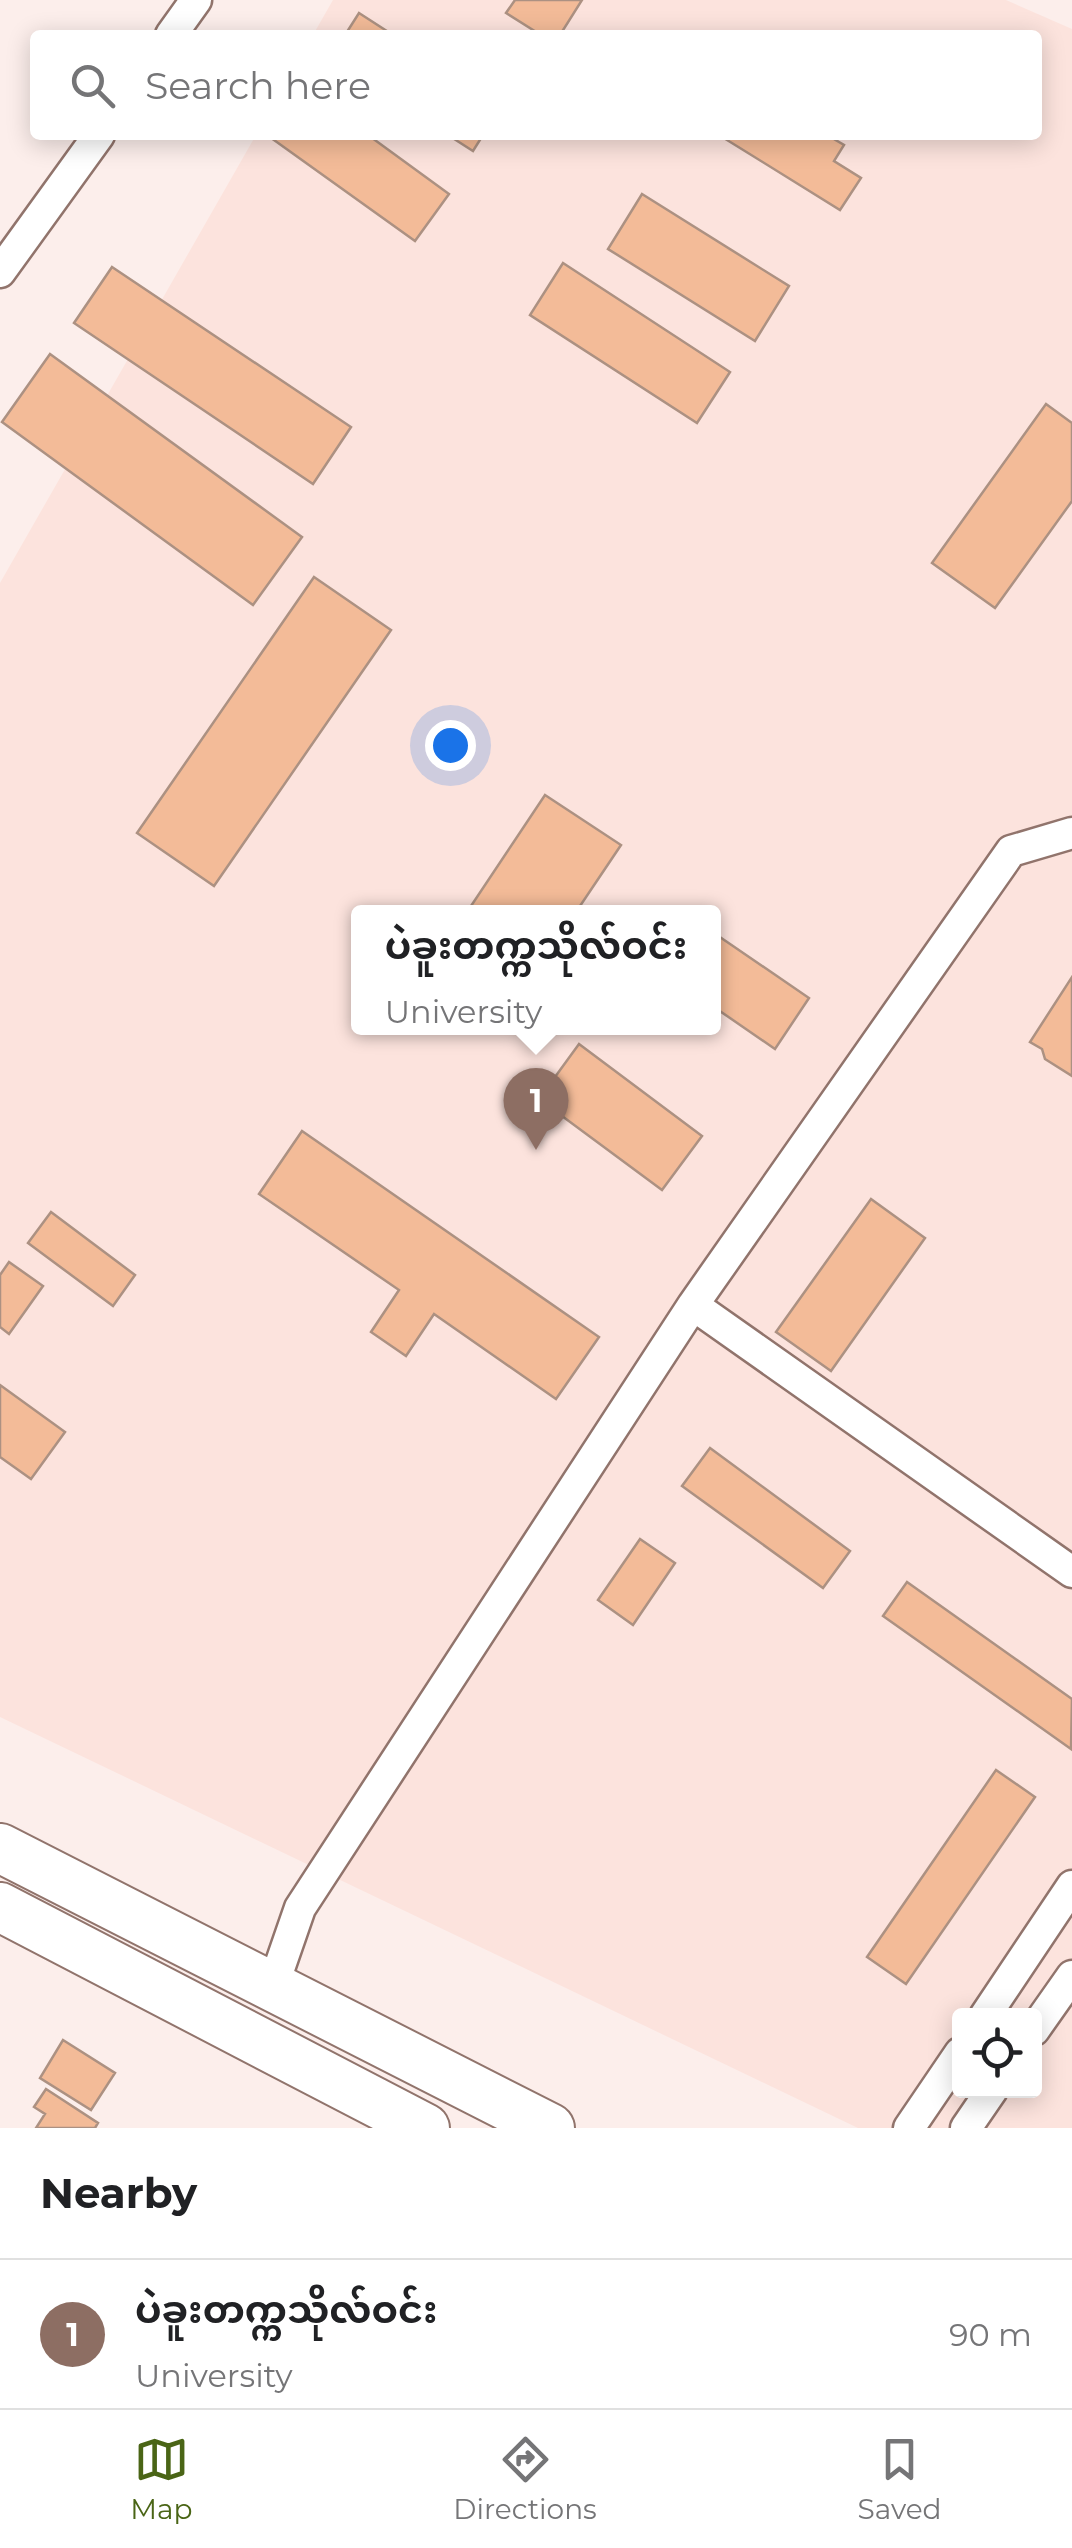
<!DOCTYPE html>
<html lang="en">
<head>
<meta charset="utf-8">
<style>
	:root { --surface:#fff; --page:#f6f6f6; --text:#202124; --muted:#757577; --line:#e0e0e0; --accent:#4a6516 }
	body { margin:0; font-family:Montserrat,"Noto Sans Myanmar",sans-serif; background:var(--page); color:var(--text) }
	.controls { position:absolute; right:30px; bottom:30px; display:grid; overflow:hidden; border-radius:10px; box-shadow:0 5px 25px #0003 }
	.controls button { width:90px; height:90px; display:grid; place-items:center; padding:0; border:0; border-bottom:2px solid var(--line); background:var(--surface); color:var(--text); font:50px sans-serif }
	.you { position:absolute; left:450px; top:745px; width:35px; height:35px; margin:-25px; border:8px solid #fff; border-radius:50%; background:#1a73e8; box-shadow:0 0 0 15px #1a73e833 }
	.badge { display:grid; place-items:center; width:65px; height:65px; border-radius:50%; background:var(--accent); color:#fff; font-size:32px; font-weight:700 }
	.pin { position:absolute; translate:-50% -82px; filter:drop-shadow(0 2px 5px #0008) }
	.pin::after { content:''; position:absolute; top:52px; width:35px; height:30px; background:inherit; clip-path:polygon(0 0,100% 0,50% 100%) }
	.popup { position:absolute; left:351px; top:905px; width:370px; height:130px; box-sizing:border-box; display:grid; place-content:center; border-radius:10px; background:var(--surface); filter:drop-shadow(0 2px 8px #0005); font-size:32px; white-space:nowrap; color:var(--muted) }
	.popup b { font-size:38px; color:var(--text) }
	.popup::after { content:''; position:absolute; left:50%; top:100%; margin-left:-20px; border:20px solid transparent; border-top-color:var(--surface) }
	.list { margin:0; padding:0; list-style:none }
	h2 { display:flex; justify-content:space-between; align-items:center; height:130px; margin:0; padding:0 40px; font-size:42px }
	h2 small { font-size:32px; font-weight:400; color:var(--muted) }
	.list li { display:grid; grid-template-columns:65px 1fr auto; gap:30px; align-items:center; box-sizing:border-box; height:150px; padding:0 40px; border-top:2px solid var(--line) }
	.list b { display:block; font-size:38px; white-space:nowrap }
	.list p { margin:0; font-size:32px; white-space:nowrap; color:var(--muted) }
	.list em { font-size:32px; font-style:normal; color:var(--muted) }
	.icon { flex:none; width:55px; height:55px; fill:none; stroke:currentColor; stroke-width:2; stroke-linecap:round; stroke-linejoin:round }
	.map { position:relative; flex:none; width:1072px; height:2128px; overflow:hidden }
	.search { position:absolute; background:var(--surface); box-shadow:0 5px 25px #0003; left:30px; right:30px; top:30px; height:110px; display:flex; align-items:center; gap:25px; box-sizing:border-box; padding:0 35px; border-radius:10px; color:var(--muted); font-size:38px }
	.sheet { height:280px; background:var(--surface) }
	nav { display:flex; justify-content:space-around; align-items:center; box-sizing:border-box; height:140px; border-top:2px solid var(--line); background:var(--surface); font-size:28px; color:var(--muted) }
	nav a { display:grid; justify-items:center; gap:5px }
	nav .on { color:var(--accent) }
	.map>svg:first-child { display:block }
	.built { fill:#fce3dd; fill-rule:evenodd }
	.building { fill:#f3bb98; stroke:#ac9182; stroke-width:2.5 }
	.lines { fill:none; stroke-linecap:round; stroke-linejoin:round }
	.minor-casing { stroke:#91746c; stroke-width:35 }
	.trunk-casing { stroke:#91746c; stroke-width:52 }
	.minor { stroke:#fff; stroke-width:30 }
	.trunk { stroke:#fff; stroke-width:48 }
</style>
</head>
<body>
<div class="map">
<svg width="1072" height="2128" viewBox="0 0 1072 2128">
	<rect width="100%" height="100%" fill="#fceeeb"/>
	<path class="built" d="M 333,0 L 1006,0 L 1072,29 L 1072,2128 L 858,2128 L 0,1717 L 0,583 L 256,135 L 1037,135 L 1037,35 L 313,35 ZM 358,912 L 714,912 L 714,1028 L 358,1028 ZM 960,2016 L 1034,2016 L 1034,2090 L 960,2090 Z"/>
	<path class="building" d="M 515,0 L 582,0 L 560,35 L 541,35 L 506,13 Z
		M 359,13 L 393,35 L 345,35 Z
		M 267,135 L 368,135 L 449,194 L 415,241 Z
		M 448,135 L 483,135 L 473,151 Z
		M 719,135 L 827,135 L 844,145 L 834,161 L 861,178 L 840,210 Z
		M 642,194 L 789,286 L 755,341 L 608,249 Z
		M 563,263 L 730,372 L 697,423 L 530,315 Z
		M 112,267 L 351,427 L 313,484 L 74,323 Z
		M 50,354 L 302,537 L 253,605 L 2,422 Z
		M 1046,404 L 1072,423 L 1072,501 L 995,608 L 932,563 Z
		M 314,577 L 391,630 L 214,886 L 137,833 Z
		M 545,795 L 621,845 L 576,912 L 467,912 Z
		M 714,933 L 809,998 L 775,1049 L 714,1007 Z
		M 1072,977 L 1072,1076 L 1045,1059 L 1042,1049 L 1030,1042 Z
		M 579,1044 L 702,1136 L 662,1190 L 539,1099 Z
		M 302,1131 L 599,1337 L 556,1399 L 434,1314 L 406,1356 L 371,1332 L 399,1290 L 259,1194 Z
		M 871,1199 L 925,1238 L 831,1371 L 776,1332 Z
		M 51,1212 L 135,1275 L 113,1306 L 28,1243 Z
		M 9,1262 L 43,1286 L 9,1334 L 0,1327 L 0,1275 Z
		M 0,1385 L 65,1432 L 31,1479 L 0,1457 Z
		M 710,1448 L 850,1551 L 823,1588 L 682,1486 Z
		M 640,1539 L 675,1563 L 633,1625 L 598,1600 Z
		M 907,1582 L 1072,1699 L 1071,1749 L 883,1616 Z
		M 996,1770 L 1035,1797 L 906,1984 L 867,1957 Z
		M 63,2040 L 115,2073 L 91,2110 L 40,2078 Z
		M 46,2089 L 98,2123 L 95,2128 L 36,2128 L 45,2114 L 34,2107 Z"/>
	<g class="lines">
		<g class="minor-casing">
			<path id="minor" d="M 171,35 L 196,0
				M 0,272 L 99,135
				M 693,1305 L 1011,851 L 1072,833
				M 273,1986 L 300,1908 L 693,1305 L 1072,1572
				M 985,2016 L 1072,1886
				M 1034,2030 L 1072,1976
				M 909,2128 L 960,2053
				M 966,2128 L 992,2090"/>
		</g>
		<g class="trunk-casing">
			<path id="trunk" d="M 0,1848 L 550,2128
				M 0,1907 L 425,2128"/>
		</g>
		<use href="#minor" class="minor"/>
		<use href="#trunk" class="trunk"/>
	</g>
</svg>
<div class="controls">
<button><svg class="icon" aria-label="locate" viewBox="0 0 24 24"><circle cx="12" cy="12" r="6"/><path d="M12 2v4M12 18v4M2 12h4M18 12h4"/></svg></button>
</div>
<div class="you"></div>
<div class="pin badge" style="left:536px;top:1150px;background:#8d6e63">1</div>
<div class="popup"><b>ပဲခူးတက္ကသိုလ်ဝင်း</b>University</div>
<div class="search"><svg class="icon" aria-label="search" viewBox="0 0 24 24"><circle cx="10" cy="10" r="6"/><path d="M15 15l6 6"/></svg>Search here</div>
</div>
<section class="sheet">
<h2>Nearby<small></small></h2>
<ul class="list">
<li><span class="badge" style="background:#8d6e63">1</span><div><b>ပဲခူးတက္ကသိုလ်ဝင်း</b><p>University</p></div><em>90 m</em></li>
</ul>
</section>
<nav>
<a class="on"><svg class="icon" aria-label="map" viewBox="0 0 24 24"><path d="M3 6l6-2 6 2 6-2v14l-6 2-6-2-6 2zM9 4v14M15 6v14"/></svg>Map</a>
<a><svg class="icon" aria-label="directions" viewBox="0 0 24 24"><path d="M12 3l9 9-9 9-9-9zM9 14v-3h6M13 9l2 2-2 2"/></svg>Directions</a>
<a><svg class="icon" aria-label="saved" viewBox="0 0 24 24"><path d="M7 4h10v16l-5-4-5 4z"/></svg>Saved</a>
</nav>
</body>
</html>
